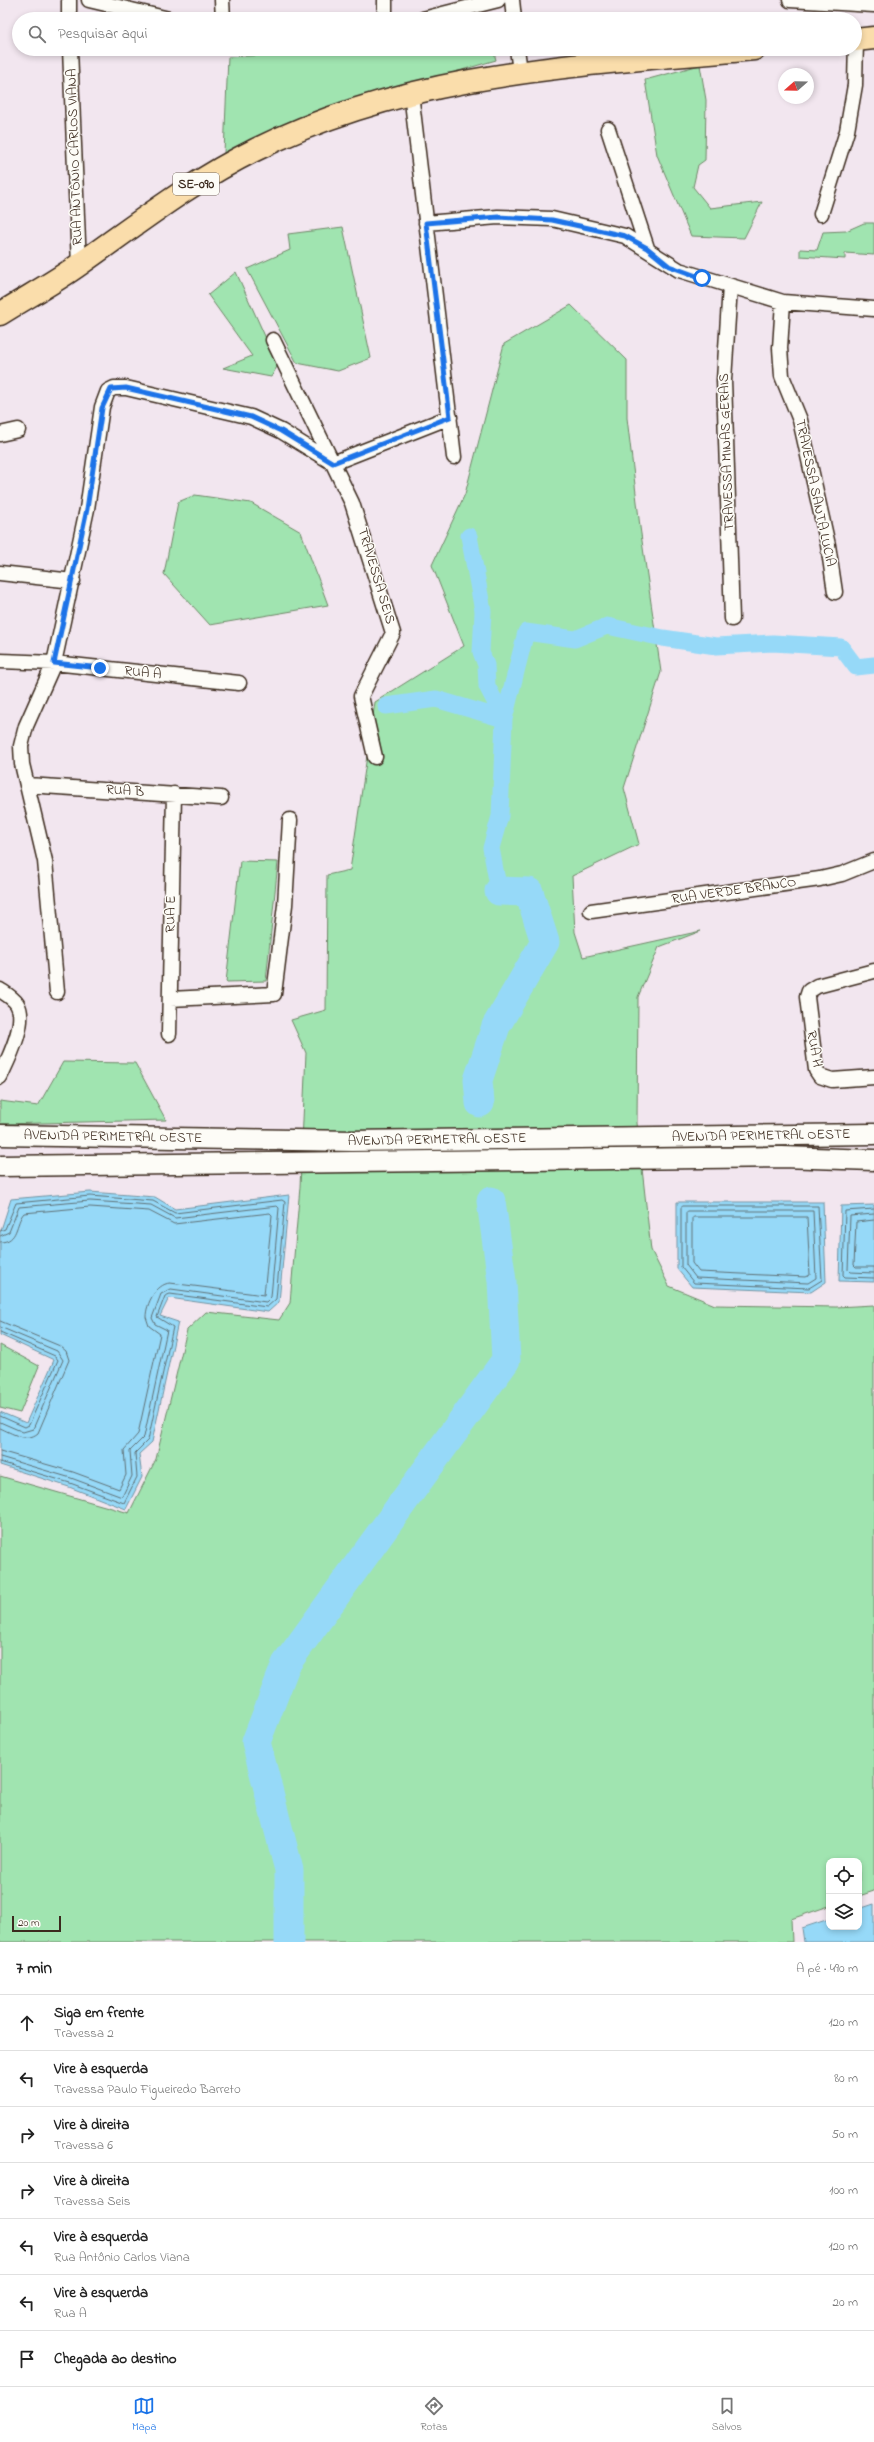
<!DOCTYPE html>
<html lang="pt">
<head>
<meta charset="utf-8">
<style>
	:root { --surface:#fff; --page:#f6f6f6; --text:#222; --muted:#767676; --line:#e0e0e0; --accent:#1a73e8 }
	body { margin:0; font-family:"Indie Flower",sans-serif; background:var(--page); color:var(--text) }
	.controls { position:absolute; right:12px; bottom:12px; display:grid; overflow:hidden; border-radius:8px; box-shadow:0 2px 6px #0003 }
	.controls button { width:36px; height:36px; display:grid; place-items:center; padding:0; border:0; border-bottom:1px solid var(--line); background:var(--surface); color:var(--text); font:20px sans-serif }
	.compass { position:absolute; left:778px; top:68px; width:36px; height:36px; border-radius:50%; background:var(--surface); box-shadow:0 2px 6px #0003; rotate:250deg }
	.scale { position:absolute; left:12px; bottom:10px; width:49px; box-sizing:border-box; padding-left:4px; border:2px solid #3b2a1e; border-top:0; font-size:11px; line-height:14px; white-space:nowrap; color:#3b2a1e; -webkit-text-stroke:3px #fdfcf7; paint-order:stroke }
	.stop { position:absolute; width:12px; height:12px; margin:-9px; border:3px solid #1a73e8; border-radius:50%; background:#fff }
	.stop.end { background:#1a73e8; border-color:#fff; box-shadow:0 1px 4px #0008 }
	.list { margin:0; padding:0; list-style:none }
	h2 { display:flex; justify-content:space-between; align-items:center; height:52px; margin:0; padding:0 16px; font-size:17px }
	h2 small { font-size:13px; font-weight:400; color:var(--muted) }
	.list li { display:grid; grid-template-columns:26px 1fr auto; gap:12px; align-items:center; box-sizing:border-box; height:56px; padding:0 16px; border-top:1px solid var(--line) }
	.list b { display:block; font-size:15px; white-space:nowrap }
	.list p { margin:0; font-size:13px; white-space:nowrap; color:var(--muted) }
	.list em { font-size:13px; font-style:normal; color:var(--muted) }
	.icon { flex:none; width:22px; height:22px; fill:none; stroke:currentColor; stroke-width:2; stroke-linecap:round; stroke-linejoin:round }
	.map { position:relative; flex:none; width:874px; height:1942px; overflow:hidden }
	.search { position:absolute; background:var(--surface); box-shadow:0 2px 6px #0003; left:12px; right:12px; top:12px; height:44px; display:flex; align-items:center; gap:10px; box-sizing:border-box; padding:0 14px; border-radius:22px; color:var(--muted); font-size:15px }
	.sheet { height:444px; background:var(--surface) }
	nav { display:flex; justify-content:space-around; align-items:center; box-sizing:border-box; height:56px; border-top:1px solid var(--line); background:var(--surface); font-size:11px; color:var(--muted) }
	nav a { display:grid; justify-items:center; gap:2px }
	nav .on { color:var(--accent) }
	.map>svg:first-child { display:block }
	.green { fill:#a0e4b0; stroke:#6e8767 }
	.water { fill:#96d9f8; stroke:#7293a1 }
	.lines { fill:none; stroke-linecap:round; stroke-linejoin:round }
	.shore { stroke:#5f7075; stroke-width:1 }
	.canal { stroke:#96d9f8; stroke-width:17 }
	.river { stroke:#96d9f8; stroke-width:29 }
	.minor-casing { stroke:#3b2a1e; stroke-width:17 }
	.secondary-casing { stroke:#3b2a1e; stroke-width:23 }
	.primary-casing { stroke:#3b2a1e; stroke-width:25 }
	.minor { stroke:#fdfcf7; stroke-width:14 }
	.secondary { stroke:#fdfcf7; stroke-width:20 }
	.primary { stroke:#faddab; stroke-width:22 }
	.route { stroke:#1a73e8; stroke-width:5 }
	.labels { text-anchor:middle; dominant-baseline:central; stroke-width:3; stroke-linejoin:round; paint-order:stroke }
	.shield { fill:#fdfcf7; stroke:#75695f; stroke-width:1 }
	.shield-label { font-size:13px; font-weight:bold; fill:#3b2a1e }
	.street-label { font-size:14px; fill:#3b2a1e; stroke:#fdfcf7 }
</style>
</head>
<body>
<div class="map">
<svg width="874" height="1942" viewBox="0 0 874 1942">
	<rect width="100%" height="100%" fill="#f2e6ef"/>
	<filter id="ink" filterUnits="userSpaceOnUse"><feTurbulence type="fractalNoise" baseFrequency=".025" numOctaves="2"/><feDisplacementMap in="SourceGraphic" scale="8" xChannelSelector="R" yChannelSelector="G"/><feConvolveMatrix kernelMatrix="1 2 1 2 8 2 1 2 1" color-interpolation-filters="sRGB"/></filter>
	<g filter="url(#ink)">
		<path class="green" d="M 379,49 L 493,49 L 496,60 L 322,111 L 224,153 L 228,57 Z
			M 700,65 L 706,100 L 705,160 L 698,165 L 693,187 L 710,208 L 762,202 L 744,238 L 691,236 L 657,155 L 645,80 Z
			M 864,223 L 874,223 L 874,255 L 845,253 L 845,259 L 800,256 L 800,249 L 817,250 L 823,232 L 846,231 Z
			M 343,227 L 371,358 L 338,371 L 297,363 L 247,269 L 290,250 L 288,234 Z
			M 236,272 L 278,365 L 271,377 L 223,368 L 252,356 L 208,295 Z
			M 571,305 L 627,360 L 627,418 L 640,527 L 661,672 L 624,788 L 639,844 L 572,876 L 575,932 L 583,957 L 701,931 L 659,947 L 638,997 L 637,1123 L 651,1250 L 669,1286 L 715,1305 L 836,1307 L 874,1305 L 874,1891 L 859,1896 L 859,1861 L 829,1861 L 829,1906 L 791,1919 L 792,1942 L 0,1942 L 0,1476 L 129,1513 L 156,1459 L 187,1330 L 206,1312 L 279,1320 L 290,1303 L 300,1187 L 306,1053 L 291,1020 L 326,1010 L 327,875 L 350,870 L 375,702 L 464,646 L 432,565 L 465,494 L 504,344 Z
			M 195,495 L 251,503 L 301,532 L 328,605 L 210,625 L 164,574 L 178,502 Z
			M 240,861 L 278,862 L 266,981 L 226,982 Z
			M 63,1062 L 135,1063 L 166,1120 L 0,1124 L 0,1101 L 38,1106 Z
			M 0,1345 L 39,1366 L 20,1413 L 0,1408 Z"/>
		<path class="water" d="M 90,1192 L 155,1197 L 175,1209 L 289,1195 L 279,1302 L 268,1312 L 169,1298 L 160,1316 L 178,1322 L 152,1442 L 139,1454 L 142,1477 L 126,1509 L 69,1487 L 0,1465 L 0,1412 L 26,1423 L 54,1360 L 0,1335 L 0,1233 L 11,1199 Z
			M 677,1202 L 823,1202 L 826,1282 L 811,1292 L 692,1287 L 677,1269 Z
			M 874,1205 L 874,1282 L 839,1281 L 841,1206 Z
			M 874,1904 L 874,1942 L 804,1942 L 802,1928 L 829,1919 L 829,1927 L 859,1927 L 859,1909 Z"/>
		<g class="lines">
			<path class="shore" d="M 683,1206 L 818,1206 L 822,1280 L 809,1288 L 694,1283 L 681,1267 L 681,1208 Z
				M 874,1209 L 845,1211 L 843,1275 L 845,1277 L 874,1278
				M 688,1211 L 813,1211 L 816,1278 L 808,1283 L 696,1278 L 686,1265 L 686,1213 Z
				M 874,1214 L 850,1216 L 848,1270 L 850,1272 L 874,1273
				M 694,1217 L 807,1217 L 810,1275 L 806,1277 L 699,1272 L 692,1263 L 692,1219 Z
				M 874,1220 L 856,1222 L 854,1265 L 856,1267 L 874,1267
				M 0,1231 L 5,1229 L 16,1203 L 90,1196 L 153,1201 L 175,1213 L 282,1200 L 285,1202 L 276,1299 L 267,1307 L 170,1294 L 165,1296 L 157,1317 L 173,1327 L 148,1440 L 135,1453 L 137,1477 L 124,1503 L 70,1483 L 0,1462
				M 0,1236 L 9,1232 L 19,1207 L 90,1201 L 151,1205 L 175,1218 L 277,1206 L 279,1208 L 271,1297 L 266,1302 L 171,1289 L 161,1294 L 152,1318 L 155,1324 L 167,1330 L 144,1437 L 130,1451 L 132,1476 L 122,1497 L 71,1478 L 0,1457
				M 0,1242 C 19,1242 15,1223 24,1213 L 90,1207 L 149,1211 L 174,1224 L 270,1213 L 272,1215 L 264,1295 L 170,1283 C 156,1284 146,1304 146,1317 L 149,1326 L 160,1334 L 138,1434 L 124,1450 L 126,1475 L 119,1489 L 73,1472 L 0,1451
				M 0,1321 L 60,1346 L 66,1351 L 69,1360 L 38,1433 C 26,1443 12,1433 0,1428
				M 0,1327 L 57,1351 L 63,1360 L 33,1429 L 23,1432 L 0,1422
				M 0,1332 L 55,1356 L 58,1360 L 29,1425 L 25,1427 L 0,1416"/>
			<path class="canal" d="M 469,536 L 483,611 L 481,652 L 486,665 L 487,686 L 504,719
				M 386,706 L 436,699 L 504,719
				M 499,891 L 491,848 L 500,816 L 504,719 L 526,632 L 575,639 L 607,626 L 663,638 L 716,646 L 773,643 L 841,647 L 856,667 L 874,665"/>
			<path class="river" d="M 480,1103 L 478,1080 L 496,1026 L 545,942 L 529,892 L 499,891
				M 289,1942 L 289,1870 L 256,1742 L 286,1664 L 506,1360 L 502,1281 L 491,1201"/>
			<g class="minor-casing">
				<path id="minor" d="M 69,0 L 69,19
					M 89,0 L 169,19
					M 222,0 L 223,19
					M 385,0 L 385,19
					M 512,0 L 514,19
					M 790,0 L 874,5
					M 423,19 L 498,0
					M 70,49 L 79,265
					M 517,49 L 520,71
					M 411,93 L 454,457
					M 608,129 L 647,248
					M 821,214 L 847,131 L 855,85 L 856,40
					M 426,223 L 498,217 L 552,219 L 625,236 L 679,270 L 783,302 L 874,309
					M 730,286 L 724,380 L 732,619
					M 783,302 L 780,348 L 782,376 L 800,420 L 828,545 L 835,592
					M 273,340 L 352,503 L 393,633 L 361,696 L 375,757
					M 0,434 L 18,430
					M 333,463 L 450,417
					M 0,573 L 73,581
					M 0,661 L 54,663 L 239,683
					M 28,785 L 221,798
					M 591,911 L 820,879 L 842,874 L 874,861
					M 874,971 L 817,986 L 809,991 L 807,997 L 816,1070 L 820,1076 L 832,1080 L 874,1077
					M 0,990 C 6,994 13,998 17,1004 C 28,1021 8,1060 0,1077
					M 57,992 L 45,861 L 22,764 L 21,746 L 26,726 L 54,663 L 87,509 L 102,407 L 108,391 L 114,388 L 126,388 L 251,417 L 281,431 L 333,463
					M 170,999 L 274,994 L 285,905 L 290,820
					M 169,1034 L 174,794"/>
			</g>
			<g class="secondary-casing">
				<path id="secondary" d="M 0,1135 L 352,1141 L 874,1134
					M 0,1166 L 782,1157 L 874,1160"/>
			</g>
			<g class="primary-casing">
				<path id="primary" d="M 855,40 L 874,38
					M 0,314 C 27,297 55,282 80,264 C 137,224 192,181 255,150 C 413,71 583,65 754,49"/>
			</g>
			<use href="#minor" class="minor"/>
			<use href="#secondary" class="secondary"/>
			<use href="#primary" class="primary"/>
		</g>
	</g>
	<g class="lines" filter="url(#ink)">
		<path class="route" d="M 100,668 L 54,663 L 87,509 L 102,408 L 111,389 L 126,388 L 251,417 L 281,431 L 333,463 L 450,417 L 426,223 L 498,217 L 552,220 L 625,236 L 647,248 L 669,266 L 702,278"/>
	</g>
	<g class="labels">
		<rect class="shield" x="173" y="173" width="46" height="22" rx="3"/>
		<g class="shield-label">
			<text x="196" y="184">SE-090</text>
		</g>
		<g class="street-label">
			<text transform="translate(75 157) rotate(-92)">RUA ANTÔNIO CARLOS VIANA</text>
			<text transform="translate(727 452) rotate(-92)">TRAVESSA MINAS GERAIS</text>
			<text transform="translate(815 493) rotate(78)">TRAVESSA SANTA LUCIA</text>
			<text transform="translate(376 576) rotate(73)">TRAVESSA SEIS</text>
			<text transform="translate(143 673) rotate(6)">RUA A</text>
			<text transform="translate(125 791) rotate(4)">RUA B</text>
			<text transform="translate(734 891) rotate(-8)">RUA VERDE BRANCO</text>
			<text transform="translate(171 914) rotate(-89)">RUA E</text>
			<text transform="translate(814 1049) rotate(80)">RUA H</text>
			<text transform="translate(761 1136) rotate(-1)">AVENIDA PERIMETRAL OESTE</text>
			<text transform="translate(113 1137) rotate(1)">AVENIDA PERIMETRAL OESTE</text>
			<text transform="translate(437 1140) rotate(-1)">AVENIDA PERIMETRAL OESTE</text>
		</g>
	</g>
</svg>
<div class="controls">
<button><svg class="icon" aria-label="locate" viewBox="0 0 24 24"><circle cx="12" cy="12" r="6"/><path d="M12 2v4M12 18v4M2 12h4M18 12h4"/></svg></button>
<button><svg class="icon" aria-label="layers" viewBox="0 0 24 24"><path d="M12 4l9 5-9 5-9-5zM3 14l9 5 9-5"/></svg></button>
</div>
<svg class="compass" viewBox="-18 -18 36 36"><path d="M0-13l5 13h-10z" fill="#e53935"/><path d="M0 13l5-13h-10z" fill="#767676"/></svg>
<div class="scale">20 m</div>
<div class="stop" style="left:702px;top:278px"></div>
<div class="stop end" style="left:100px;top:668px"></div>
<div class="search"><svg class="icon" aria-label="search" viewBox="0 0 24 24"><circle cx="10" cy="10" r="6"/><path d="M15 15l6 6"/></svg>Pesquisar aqui</div>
</div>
<section class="sheet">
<h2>7 min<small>A pé · 490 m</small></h2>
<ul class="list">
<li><svg class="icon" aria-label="ahead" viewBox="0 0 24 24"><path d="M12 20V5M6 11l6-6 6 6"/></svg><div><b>Siga em frente</b><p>Travessa 2</p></div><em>120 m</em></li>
<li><svg class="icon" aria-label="left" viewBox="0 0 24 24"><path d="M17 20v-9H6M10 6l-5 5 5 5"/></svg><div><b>Vire à esquerda</b><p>Travessa Paulo Figueiredo Barreto</p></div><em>80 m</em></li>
<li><svg class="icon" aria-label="right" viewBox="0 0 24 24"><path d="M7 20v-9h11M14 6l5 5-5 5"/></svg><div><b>Vire à direita</b><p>Travessa 6</p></div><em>50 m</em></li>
<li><svg class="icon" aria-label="right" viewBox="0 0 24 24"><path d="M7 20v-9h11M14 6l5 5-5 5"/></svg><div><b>Vire à direita</b><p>Travessa Seis</p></div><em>100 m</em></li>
<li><svg class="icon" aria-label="left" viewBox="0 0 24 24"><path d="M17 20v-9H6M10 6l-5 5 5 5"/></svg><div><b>Vire à esquerda</b><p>Rua Antônio Carlos Viana</p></div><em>120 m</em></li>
<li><svg class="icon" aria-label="left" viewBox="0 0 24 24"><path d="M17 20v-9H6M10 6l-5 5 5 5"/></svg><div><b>Vire à esquerda</b><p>Rua A</p></div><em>20 m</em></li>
<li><svg class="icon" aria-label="arrive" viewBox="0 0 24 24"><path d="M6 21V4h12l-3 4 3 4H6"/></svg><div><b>Chegada ao destino</b></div></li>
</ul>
</section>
<nav>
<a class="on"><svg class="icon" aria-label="map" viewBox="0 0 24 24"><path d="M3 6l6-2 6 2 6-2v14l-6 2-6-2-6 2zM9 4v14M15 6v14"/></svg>Mapa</a>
<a><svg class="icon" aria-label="directions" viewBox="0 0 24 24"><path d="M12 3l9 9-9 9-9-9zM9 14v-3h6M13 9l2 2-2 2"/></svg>Rotas</a>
<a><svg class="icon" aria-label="saved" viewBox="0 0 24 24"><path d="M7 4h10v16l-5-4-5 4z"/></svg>Salvos</a>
</nav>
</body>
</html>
